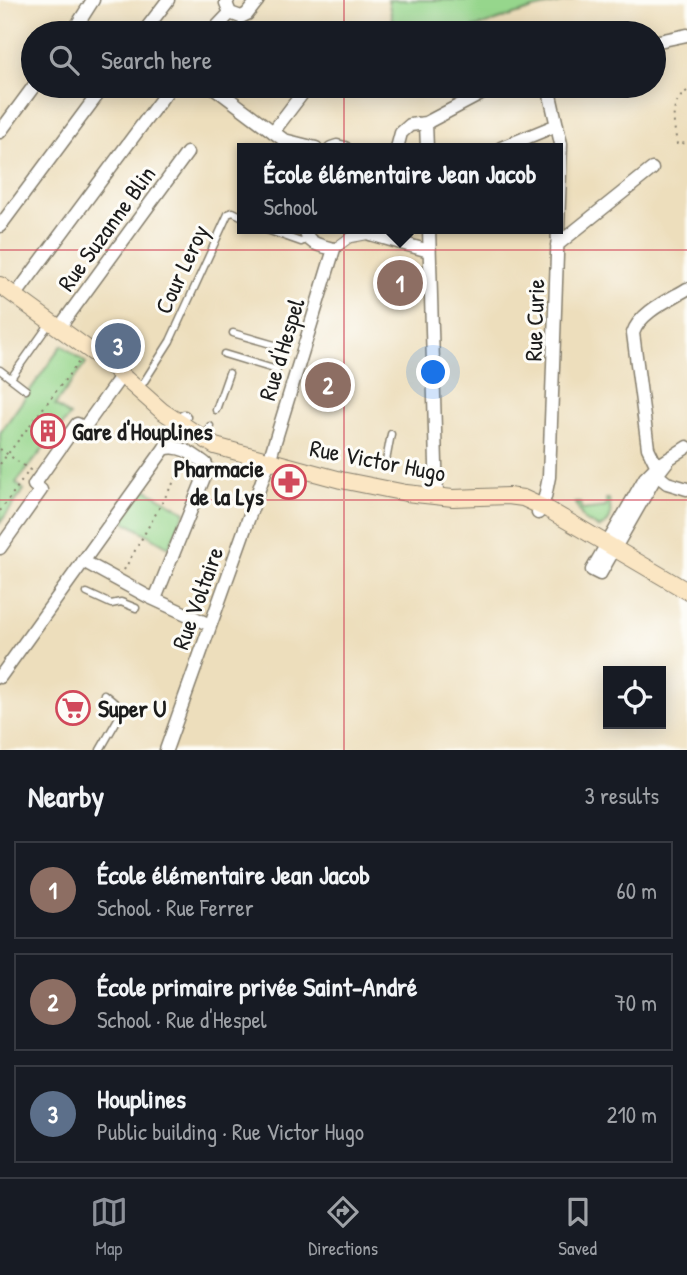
<!DOCTYPE html>
<html lang="en">
<head>
<meta charset="utf-8">
<style>
	:root { --surface:#171b24; --page:#242831; --text:#f1f3f6; --muted:#9ea1a6; --line:#363941; --accent:#8c9099 }
	body { margin:0; font-family:"Patrick Hand",sans-serif; background:var(--page); color:var(--text) }
	.controls { position:absolute; right:21px; bottom:21px; display:grid; overflow:hidden; border-radius:0px; box-shadow:0 4px 18px #0003 }
	.controls button { width:63px; height:63px; display:grid; place-items:center; padding:0; border:0; border-bottom:2px solid var(--line); background:var(--surface); color:var(--text); font:35px sans-serif }
	.you { position:absolute; left:434px; top:373px; width:24px; height:24px; margin:-18px; border:5px solid #fff; border-radius:50%; background:#1a73e8; box-shadow:0 0 0 10px #1a73e833 }
	.badge { display:grid; place-items:center; width:46px; height:46px; border-radius:50%; background:var(--accent); color:#fff; font-size:23px; font-weight:700 }
	.pin { position:absolute; translate:-50% -50%; border:4px solid #fff; box-shadow:0 2px 7px #0006 }
	.popup { position:absolute; left:237px; top:143px; width:326px; height:91px; box-sizing:border-box; display:grid; place-content:center; border-radius:0px; background:var(--surface); filter:drop-shadow(0 2px 5px #0005); font-size:23px; white-space:nowrap; color:var(--muted) }
	.popup b { font-size:26px; color:var(--text) }
	.popup::after { content:''; position:absolute; left:50%; top:100%; margin-left:-14px; border:14px solid transparent; border-top-color:var(--surface) }
	.list { margin:0; padding:0; list-style:none }
	h2 { display:flex; justify-content:space-between; align-items:center; height:91px; margin:0; padding:0 28px; font-size:30px }
	h2 small { font-size:23px; font-weight:400; color:var(--muted) }
	.list li { display:grid; grid-template-columns:46px 1fr auto; gap:21px; align-items:center; box-sizing:border-box; height:98px; margin:0 14px 14px; padding:0 14px; border:2px solid var(--line); border-radius:0px }
	.list b { display:block; font-size:26px; white-space:nowrap }
	.list p { margin:0; font-size:23px; white-space:nowrap; color:var(--muted) }
	.list em { font-size:23px; font-style:normal; color:var(--muted) }
	.icon { flex:none; width:38px; height:38px; fill:none; stroke:currentColor; stroke-width:2; stroke-linecap:round; stroke-linejoin:round }
	.map { position:relative; flex:none; width:687px; height:750px; overflow:hidden }
	.search { position:absolute; background:var(--surface); box-shadow:0 4px 18px #0003; left:21px; right:21px; top:21px; height:77px; display:flex; align-items:center; gap:18px; box-sizing:border-box; padding:0 24px; border-radius:38px; color:var(--muted); font-size:26px }
	.sheet { height:427px; background:var(--surface) }
	nav { display:flex; justify-content:space-around; align-items:center; box-sizing:border-box; height:98px; border-top:2px solid var(--line); background:var(--surface); font-size:19px; color:var(--muted) }
	nav a { display:grid; justify-items:center; gap:4px }
	nav .on { color:var(--accent) }
	.map>svg:first-child { display:block }
	.green { fill:#96d68c; stroke:#597954; stroke-width:2 }
	.lines { fill:none; stroke-linecap:round; stroke-linejoin:round }
	.service-casing { stroke:#847d6c; stroke-width:9 }
	.pedestrian-casing { stroke:#847d6c; stroke-width:11 }
	.minor-casing { stroke:#847d6c; stroke-width:15 }
	.secondary-casing { stroke:#847d6c; stroke-width:18 }
	.path { stroke:#847d6c; stroke-width:2; stroke-dasharray:2 5; stroke-linecap:butt }
	.service { stroke:#fff; stroke-width:6 }
	.pedestrian { stroke:#fff; stroke-width:9 }
	.minor { stroke:#fff; stroke-width:12 }
	.secondary { stroke:#fbe6c3; stroke-width:16 }
	.grid { fill:none; stroke:#d1495b; stroke-width:2; stroke-opacity:0.55 }
	.labels { text-anchor:middle; dominant-baseline:central; stroke-width:6; stroke-linejoin:round; paint-order:stroke }
	.street-label { font-size:24px; fill:#1c1c1c; stroke:#fdfcf7 }
	.poi-label { font-size:24px; font-weight:bold; fill:#1c1c1c; stroke:#fdfcf7; text-anchor:start }
</style>
</head>
<body>
<div class="map">
<svg width="687" height="750" viewBox="0 0 687 750">
	<rect width="100%" height="100%" fill="#fdfcf7"/>
	<filter id="ink" filterUnits="userSpaceOnUse"><feTurbulence type="fractalNoise" baseFrequency=".0143" numOctaves="2"/><feDisplacementMap in="SourceGraphic" scale="14" xChannelSelector="R" yChannelSelector="G"/><feConvolveMatrix kernelMatrix="1 2 1 2 8 2 1 2 1" color-interpolation-filters="sRGB"/></filter>
	<filter id="wash" filterUnits="userSpaceOnUse"><feTurbulence type="fractalNoise" baseFrequency=".00686" numOctaves="4" result="noise"/><feDisplacementMap in="SourceGraphic" scale="28" xChannelSelector="R" yChannelSelector="G"/><feGaussianBlur stdDeviation="1.57" result="paint"/><feColorMatrix in="noise" values="0 0 0 0 0 0 0 0 0 0 0 0 0 0 0 0 0 1.4 0 .05"/><feComposite in="paint" operator="in"/></filter>
	<g filter="url(#wash)">
		<rect width="100%" height="100%" fill="#eddebc"/>
		<path class="green" d="M 388,0 L 573,0 L 533,9 L 457,33 L 395,33 Z
			M 62,345 L 86,363 L 55,405 L 70,416 L 16,483 L 24,490 L 0,523 L 0,433 Z
			M 142,487 L 185,512 L 169,547 L 122,520 Z
			M 606,499 L 609,499 C 611,513 614,522 599,528 L 584,520 L 575,503 L 580,503 L 582,510 L 606,507 Z"/>
	</g>
	<g filter="url(#ink)">
		<g class="lines">
			<g class="service-casing">
				<path id="service" d="M 264,229 L 301,242 L 308,239
					M 233,333 L 278,346
					M 224,354 L 277,370
					M 0,370 L 26,390
					M 11,378 L 50,323
					M 140,388 L 170,341 L 228,214 L 233,212 L 243,217
					M 216,410 L 229,373
					M 206,438 L 210,426
					M 386,461 L 391,434
					M 87,593 L 111,604 L 121,602 L 136,608
					M 100,750 L 119,717 L 121,708 L 104,694"/>
			</g>
			<g class="pedestrian-casing">
				<path id="pedestrian" d="M 334,249 L 349,238 L 370,234"/>
			</g>
			<g class="minor-casing">
				<path id="minor" d="M 228,0 L 226,3 L 230,13 L 241,17 L 247,14 L 258,0
					M 72,33 L 93,0
					M 143,33 L 168,0
					M 211,33 L 230,13
					M 654,42 L 687,35
					M 212,86 L 284,140 L 316,148
					M 426,123 L 427,148
					M 0,132 L 34,86
					M 273,132 L 308,86
					M 331,148 L 337,146 L 345,148
					M 397,148 L 401,133 L 410,125 L 426,123 L 496,86
					M 501,148 L 557,125
					M 0,226 L 104,86
					M 371,229 L 370,234 L 429,251
					M 429,229 L 437,497
					M 557,245 L 652,169
					M 15,296 L 171,86
					M 59,328 L 187,153
					M 669,459 L 656,476 L 600,574 L 592,570 L 645,478 L 656,467 L 687,447
					M 652,471 L 667,483 L 687,489
					M 659,471 L 648,448 L 633,333 C 640,312 669,300 687,289
					M 538,513 L 545,497 L 549,477 L 561,144 L 548,86
					M 0,548 L 41,490 L 34,485 L 77,424 L 84,428 L 122,375
					M 83,561 L 147,596 L 210,625
					M 155,599 L 207,470 L 206,464 C 194,455 179,443 164,449
					M 0,677 L 164,449 L 184,417
					M 166,750 L 269,461 L 334,249 C 322,246 305,244 306,229"/>
			</g>
			<g class="secondary-casing">
				<path id="secondary" d="M 0,285 L 110,365 L 162,411 L 215,446 L 341,480 L 406,493 L 453,498 L 508,496 L 523,498 L 549,510 L 687,591"/>
			</g>
			<path class="path" d="M 687,91 C 668,105 674,123 677,144 L 687,143
				M 0,449 L 30,470 L 25,476
				M 0,464 L 81,359
				M 0,511 L 24,478
				M 124,570 L 185,462"/>
			<use href="#service" class="service"/>
			<use href="#pedestrian" class="pedestrian"/>
			<use href="#minor" class="minor"/>
			<use href="#secondary" class="secondary"/>
		</g>
	</g>
	<path class="grid" d="M 344,0 L 344,33M 344,86 L 344,750M 0,250 L 687,250M 0,500 L 687,500"/>
	<defs>
		<g id="building-ring" transform="scale(1.75)"><circle r="9.5" fill="#fdfcf7" stroke="#d1495b" stroke-width="1.5"/><path d="M-4-6H4V6H1V3H-1V6H-4ZM-2.5-4.3h1.7v1.8h-1.7ZM.8-4.3h1.7v1.8H.8ZM-2.5-1h1.7V.8h-1.7ZM.8-1h1.7V.8H.8Z" fill="#d1495b"/></g>
		<g id="pharmacy-ring" transform="scale(1.75)"><circle r="9.5" fill="#fdfcf7" stroke="#d1495b" stroke-width="1.5"/><path d="M-2-6h4v4h4v4h-4v4h-4v-4h-4v-4h4Z" fill="#d1495b"/></g>
		<g id="supermarket-ring" transform="scale(1.75)"><circle r="9.5" fill="#fdfcf7" stroke="#d1495b" stroke-width="1.5"/><path d="M-6-5.5h2.5l.6 2H6L4.5 2H-2.5L-4.4-4H-6ZM-1.5 3.2a1.3 1.3 0 1 0 .1 0ZM3 3.2a1.3 1.3 0 1 0 .1 0Z" fill="#d1495b"/></g>
	</defs>
	<g fill-rule="evenodd">
		<use href="#building-ring" x="48" y="431"/>
		<use href="#pharmacy-ring" x="289" y="482"/>
		<use href="#supermarket-ring" x="73" y="708"/>
	</g>
	<g class="labels">
		<g class="street-label">
			<text transform="translate(106 228) rotate(-54)">Rue Suzanne Blin</text>
			<text transform="translate(181 269) rotate(-65)">Cour Leroy</text>
			<text transform="translate(534 320) rotate(-88)">Rue Curie</text>
			<text transform="translate(281 349) rotate(-73)">Rue d'Hespel</text>
			<text transform="translate(378 460) rotate(11)">Rue Victor Hugo</text>
			<text transform="translate(197 598) rotate(-70)">Rue Voltaire</text>
		</g>
		<g class="poi-label">
			<text x="72" y="431">Gare d'Houplines</text>
			<text x="264" y="468" text-anchor="end">Pharmacie<tspan x="264" dy="28">de la Lys</tspan></text>
			<text x="98" y="708">Super U</text>
		</g>
	</g>
</svg>
<div class="controls">
<button><svg class="icon" aria-label="locate" viewBox="0 0 24 24"><circle cx="12" cy="12" r="6"/><path d="M12 2v4M12 18v4M2 12h4M18 12h4"/></svg></button>
</div>
<div class="you"></div>
<div class="pin badge" style="left:400px;top:283px;background:#8d6e63">1</div>
<div class="popup"><b>École élémentaire Jean Jacob</b>School</div>
<div class="pin badge" style="left:328px;top:385px;background:#8d6e63">2</div>
<div class="pin badge" style="left:118px;top:346px;background:#5c6f8a">3</div>
<div class="search"><svg class="icon" aria-label="search" viewBox="0 0 24 24"><circle cx="10" cy="10" r="6"/><path d="M15 15l6 6"/></svg>Search here</div>
</div>
<section class="sheet">
<h2>Nearby<small>3 results</small></h2>
<ul class="list">
<li><span class="badge" style="background:#8d6e63">1</span><div><b>École élémentaire Jean Jacob</b><p>School · Rue Ferrer</p></div><em>60 m</em></li>
<li><span class="badge" style="background:#8d6e63">2</span><div><b>École primaire privée Saint-André</b><p>School · Rue d'Hespel</p></div><em>70 m</em></li>
<li><span class="badge" style="background:#5c6f8a">3</span><div><b>Houplines</b><p>Public building · Rue Victor Hugo</p></div><em>210 m</em></li>
</ul>
</section>
<nav>
<a class="on"><svg class="icon" aria-label="map" viewBox="0 0 24 24"><path d="M3 6l6-2 6 2 6-2v14l-6 2-6-2-6 2zM9 4v14M15 6v14"/></svg>Map</a>
<a><svg class="icon" aria-label="directions" viewBox="0 0 24 24"><path d="M12 3l9 9-9 9-9-9zM9 14v-3h6M13 9l2 2-2 2"/></svg>Directions</a>
<a><svg class="icon" aria-label="saved" viewBox="0 0 24 24"><path d="M7 4h10v16l-5-4-5 4z"/></svg>Saved</a>
</nav>
</body>
</html>
